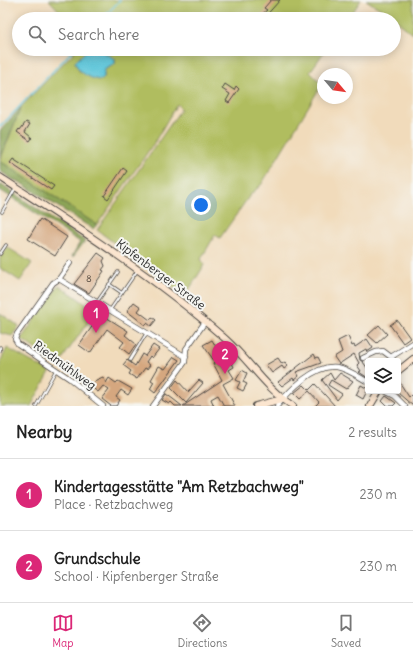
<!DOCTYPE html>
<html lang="en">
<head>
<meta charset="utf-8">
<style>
	:root { --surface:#fff; --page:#f2f2f2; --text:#222; --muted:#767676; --line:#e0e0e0; --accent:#db2777 }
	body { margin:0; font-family:Delius,sans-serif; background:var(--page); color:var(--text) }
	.controls { position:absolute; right:12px; bottom:12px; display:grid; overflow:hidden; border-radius:4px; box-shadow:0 2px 10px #0003 }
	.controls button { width:36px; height:36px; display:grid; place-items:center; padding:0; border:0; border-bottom:1px solid var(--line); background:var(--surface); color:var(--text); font:20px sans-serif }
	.compass { position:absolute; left:317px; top:68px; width:36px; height:36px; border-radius:50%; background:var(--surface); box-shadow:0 2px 10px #0003; rotate:119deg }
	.you { position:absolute; left:201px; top:205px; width:14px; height:14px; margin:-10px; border:3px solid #fff; border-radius:50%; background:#1a73e8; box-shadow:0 0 0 6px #1a73e833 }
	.badge { display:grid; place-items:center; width:26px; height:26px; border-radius:50%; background:var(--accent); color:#fff; font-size:13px; font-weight:700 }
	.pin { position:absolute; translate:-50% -33px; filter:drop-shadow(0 1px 2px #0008) }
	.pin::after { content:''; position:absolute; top:21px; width:14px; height:12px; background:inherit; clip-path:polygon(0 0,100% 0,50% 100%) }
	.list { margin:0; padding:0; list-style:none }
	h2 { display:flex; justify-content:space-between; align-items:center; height:52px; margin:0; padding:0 16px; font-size:17px }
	h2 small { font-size:13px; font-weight:400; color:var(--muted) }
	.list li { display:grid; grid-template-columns:26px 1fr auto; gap:12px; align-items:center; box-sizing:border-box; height:72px; padding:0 16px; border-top:1px solid var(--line) }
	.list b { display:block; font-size:15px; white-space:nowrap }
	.list p { margin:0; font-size:13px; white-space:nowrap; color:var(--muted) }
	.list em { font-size:13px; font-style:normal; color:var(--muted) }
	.icon { flex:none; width:22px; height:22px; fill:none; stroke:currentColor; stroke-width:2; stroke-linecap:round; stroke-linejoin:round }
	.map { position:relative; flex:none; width:413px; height:406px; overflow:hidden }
	.search { position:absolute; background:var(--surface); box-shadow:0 2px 10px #0003; left:12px; right:12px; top:12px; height:44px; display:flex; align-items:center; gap:10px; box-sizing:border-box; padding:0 14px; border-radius:22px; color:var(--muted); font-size:15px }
	.sheet { height:196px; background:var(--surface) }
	nav { display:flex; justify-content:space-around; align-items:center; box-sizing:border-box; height:56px; border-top:1px solid var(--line); background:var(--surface); font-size:11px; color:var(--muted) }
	nav a { display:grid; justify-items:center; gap:2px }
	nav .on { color:var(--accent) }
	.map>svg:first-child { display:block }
	.green { fill:#b0bd5f; stroke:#6e7445 }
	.forest { fill:#8ca456; stroke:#5c6840 }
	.water { fill:#5ec6da; stroke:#447882 }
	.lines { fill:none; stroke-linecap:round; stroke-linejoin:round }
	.stream { stroke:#5ec6da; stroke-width:1.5 }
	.building { fill:#d5a77f }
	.lane-casing { stroke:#494541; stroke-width:3.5 }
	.street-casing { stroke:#494541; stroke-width:6 }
	.secondary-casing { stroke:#494541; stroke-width:8 }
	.lane { stroke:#fff; stroke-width:2 }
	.street { stroke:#fff; stroke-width:4.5 }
	.secondary { stroke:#fbe5cf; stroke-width:6 }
	.labels { text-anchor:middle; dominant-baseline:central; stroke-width:4; stroke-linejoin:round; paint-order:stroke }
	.number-label { font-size:10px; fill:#564a40 }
	.street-label { font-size:12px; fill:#2b2b2b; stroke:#f6f6f2 }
</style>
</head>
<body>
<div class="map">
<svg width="413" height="406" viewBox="0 0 413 406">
	<rect width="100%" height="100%" fill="#f6f6f2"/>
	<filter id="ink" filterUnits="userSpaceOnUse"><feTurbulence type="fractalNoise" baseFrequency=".025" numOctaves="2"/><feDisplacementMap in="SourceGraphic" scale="8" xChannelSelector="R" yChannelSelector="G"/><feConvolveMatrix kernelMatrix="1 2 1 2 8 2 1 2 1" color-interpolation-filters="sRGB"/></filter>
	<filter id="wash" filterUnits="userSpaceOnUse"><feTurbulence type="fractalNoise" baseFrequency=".012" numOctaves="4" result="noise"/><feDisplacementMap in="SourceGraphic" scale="16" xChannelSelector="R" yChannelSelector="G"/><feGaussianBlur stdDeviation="0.9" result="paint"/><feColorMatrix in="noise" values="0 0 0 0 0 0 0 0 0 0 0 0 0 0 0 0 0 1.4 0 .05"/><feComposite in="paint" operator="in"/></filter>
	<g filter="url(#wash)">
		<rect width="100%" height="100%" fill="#f1dbbb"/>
		<path class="green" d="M 49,0 L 361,0 L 348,19 L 67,19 Z
			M 366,0 L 413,0 L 413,34 L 387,13 Z
			M 77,49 L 88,49 L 75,62 L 79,71 L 99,80 L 105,76 L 103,74 L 104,70 L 115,64 L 115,59 L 98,49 L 326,49 L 310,72 L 322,84 L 261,185 L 250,195 L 220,238 L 215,235 L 201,259 L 204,264 L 202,269 L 185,296 L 97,230 L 181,109 L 177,104 L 154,143 L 97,225 L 0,161 L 21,107 Z
			M 7,247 L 32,263 L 20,281 L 0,268 L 0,258 Z
			M 59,285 L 96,311 L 58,365 L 21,339 Z
			M 0,313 L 19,326 L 12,336 L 0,333 Z
			M 7,348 L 50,372 L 31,406 L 0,406 L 0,362 Z"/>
		<path class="forest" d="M 21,107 L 0,159 L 0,131 Z
			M 0,161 L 97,225 L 93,229 L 16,180 L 15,181 L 0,171 Z
			M 0,184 L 85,241 L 73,257 L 72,256 L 80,242 L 0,190 Z"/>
		<path class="water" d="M 88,49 L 98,49 L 115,59 L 115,64 L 104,70 L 104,77 L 102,80 C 92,80 78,73 75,62 Z"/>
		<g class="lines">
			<path class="stream" d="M 102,19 L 120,0
				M 0,127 L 74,49"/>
		</g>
		<g id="blocks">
			<path class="building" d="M 271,0 L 280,0 L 263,19 L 260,16 L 267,10 L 264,8 Z
				M 225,84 L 234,90 L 236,86 L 239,89 L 229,103 L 226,101 L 230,94 L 222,89 Z
				M 26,122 L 30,124 L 25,132 L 32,138 L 30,141 L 17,132 L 19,129 L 20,130 Z
				M 13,159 L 54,186 L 51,190 L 10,163 Z
				M 123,168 L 127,171 L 108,199 L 104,196 Z
				M 40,219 L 67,237 L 55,256 L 28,239 Z
				M 98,253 L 105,258 L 103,261 L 105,266 L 102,270 L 104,271 L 89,293 L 74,284 Z
				M 134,302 L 141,307 L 138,311 L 150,320 L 152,317 L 156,320 L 151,326 L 147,323 L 145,325 L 127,311 Z
				M 101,314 L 128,331 L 125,335 L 136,344 L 129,354 L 120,347 L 124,342 L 107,329 L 90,353 L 79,345 Z
				M 397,320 L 410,338 L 403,343 L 390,325 Z
				M 379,325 L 387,334 L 377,343 L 368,335 Z
				M 348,336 L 352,346 L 354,345 L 355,347 L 367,339 L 373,348 L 367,352 L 366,349 L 359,353 L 360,360 L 363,362 L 368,369 L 368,378 L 359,372 L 361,371 L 357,365 L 359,363 L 354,354 L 339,364 L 334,357 L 342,352 L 338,341 Z
				M 212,340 L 218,350 L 223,347 L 234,367 L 229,370 L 234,378 L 223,384 L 235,406 L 224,406 L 218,395 L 211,399 L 214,406 L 183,406 L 222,380 L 213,363 L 215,362 L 203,345 Z
				M 153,345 L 159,349 L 152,358 L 150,356 L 146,362 L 150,365 L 147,369 L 145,368 L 137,379 L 129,374 L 131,371 L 123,365 L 127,360 L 135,366 L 142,354 L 145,356 Z
				M 314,354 L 316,358 L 318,357 L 321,363 L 296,372 L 299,376 L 294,380 L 293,378 L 282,386 L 278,382 Z
				M 174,357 L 179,360 L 155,393 L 150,389 L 154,382 L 151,380 L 159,366 L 165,369 Z
				M 278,358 L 282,364 L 285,362 L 288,366 L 284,369 L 282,366 L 272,373 L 266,365 Z
				M 242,370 L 247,373 L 243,382 L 247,384 L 243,391 L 237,388 L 240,382 L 236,380 Z
				M 330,373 L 334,380 L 340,373 L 353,381 L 346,389 L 331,380 L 328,385 L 342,394 L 337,400 L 322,380 Z
				M 103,377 L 106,383 L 109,378 L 116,383 L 118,381 L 132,389 L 128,395 L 121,390 L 116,397 L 120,400 L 116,406 L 111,406 L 102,399 L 109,390 L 103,386 L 98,392 L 91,387 L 96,380 Z
				M 177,380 L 188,392 L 199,380 L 203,383 L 186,403 L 171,388 Z
				M 398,380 L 409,397 L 411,395 L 413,397 L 413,406 L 398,393 Z
				M 315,384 L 335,406 L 315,406 L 319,402 L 309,391 L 300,399 L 294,393 L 304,385 L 309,390 Z
				M 361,385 L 368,389 L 363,399 L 356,395 Z
				M 166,394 L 173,399 L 182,406 L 175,406 L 171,402 L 169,404 L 162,400 Z
				M 386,396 L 396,403 L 393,406 L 387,406 L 382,401 Z"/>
		</g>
	</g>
	<g filter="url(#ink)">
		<use href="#blocks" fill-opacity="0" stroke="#494541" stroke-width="1"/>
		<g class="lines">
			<g class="lane-casing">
				<path id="lane" d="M 2,212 L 15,189
					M 0,254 L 6,245
					M 109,284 L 122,293
					M 97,302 L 118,272
					M 110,310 L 137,271
					M 0,347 L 0,351
					M 130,360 L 146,334
					M 36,406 L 56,370"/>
			</g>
			<g class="street-casing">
				<path id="street" d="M 70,263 L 59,279 L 53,283 L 17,334 L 15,339 L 18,344 L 70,379 L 103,406
					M 59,279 L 186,357
					M 363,358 L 376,352 L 383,351 L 391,357
					M 394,361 L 391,357 L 413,343
					M 385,391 L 395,396 L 405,406
					M 153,406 L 185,362 L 186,349 L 205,322
					M 277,406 C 290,390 315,364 337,367 C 348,369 359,377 368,382"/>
			</g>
			<g class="secondary-casing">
				<path id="secondary" d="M 0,177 C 77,227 153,276 222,336 C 247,357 265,388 293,406
					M 398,371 L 413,359
					M 256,406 L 282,399
					M 370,406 L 379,391"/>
			</g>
			<use href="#lane" class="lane"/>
			<use href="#street" class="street"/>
			<use href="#secondary" class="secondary"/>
		</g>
	</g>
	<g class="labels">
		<g class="number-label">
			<text x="89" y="278">8</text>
		</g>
		<g class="street-label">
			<text transform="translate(161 274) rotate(37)">Kipfenberger Straße</text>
			<text transform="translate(65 365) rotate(36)">Riedmühlweg</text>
		</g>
	</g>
</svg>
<div class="controls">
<button><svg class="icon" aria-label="layers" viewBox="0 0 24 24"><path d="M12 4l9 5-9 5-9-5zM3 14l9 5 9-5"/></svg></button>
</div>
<svg class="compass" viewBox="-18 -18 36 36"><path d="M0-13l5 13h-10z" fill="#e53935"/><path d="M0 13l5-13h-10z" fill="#767676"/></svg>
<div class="you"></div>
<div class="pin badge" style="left:96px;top:333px">1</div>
<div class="pin badge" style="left:225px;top:374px">2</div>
<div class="search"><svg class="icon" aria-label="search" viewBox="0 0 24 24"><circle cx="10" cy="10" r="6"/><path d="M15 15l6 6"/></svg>Search here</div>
</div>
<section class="sheet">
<h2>Nearby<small>2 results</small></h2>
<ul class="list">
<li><span class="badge">1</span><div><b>Kindertagesstätte &quot;Am Retzbachweg&quot;</b><p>Place · Retzbachweg</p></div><em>230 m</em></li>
<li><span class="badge">2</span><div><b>Grundschule</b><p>School · Kipfenberger Straße</p></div><em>230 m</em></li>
</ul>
</section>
<nav>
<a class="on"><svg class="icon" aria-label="map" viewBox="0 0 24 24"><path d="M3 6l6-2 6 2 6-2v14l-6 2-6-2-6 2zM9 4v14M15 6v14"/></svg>Map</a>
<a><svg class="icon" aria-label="directions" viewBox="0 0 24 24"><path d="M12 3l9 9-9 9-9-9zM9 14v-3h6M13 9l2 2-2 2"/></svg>Directions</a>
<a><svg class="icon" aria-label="saved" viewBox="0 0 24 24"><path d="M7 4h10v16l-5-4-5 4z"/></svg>Saved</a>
</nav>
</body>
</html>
